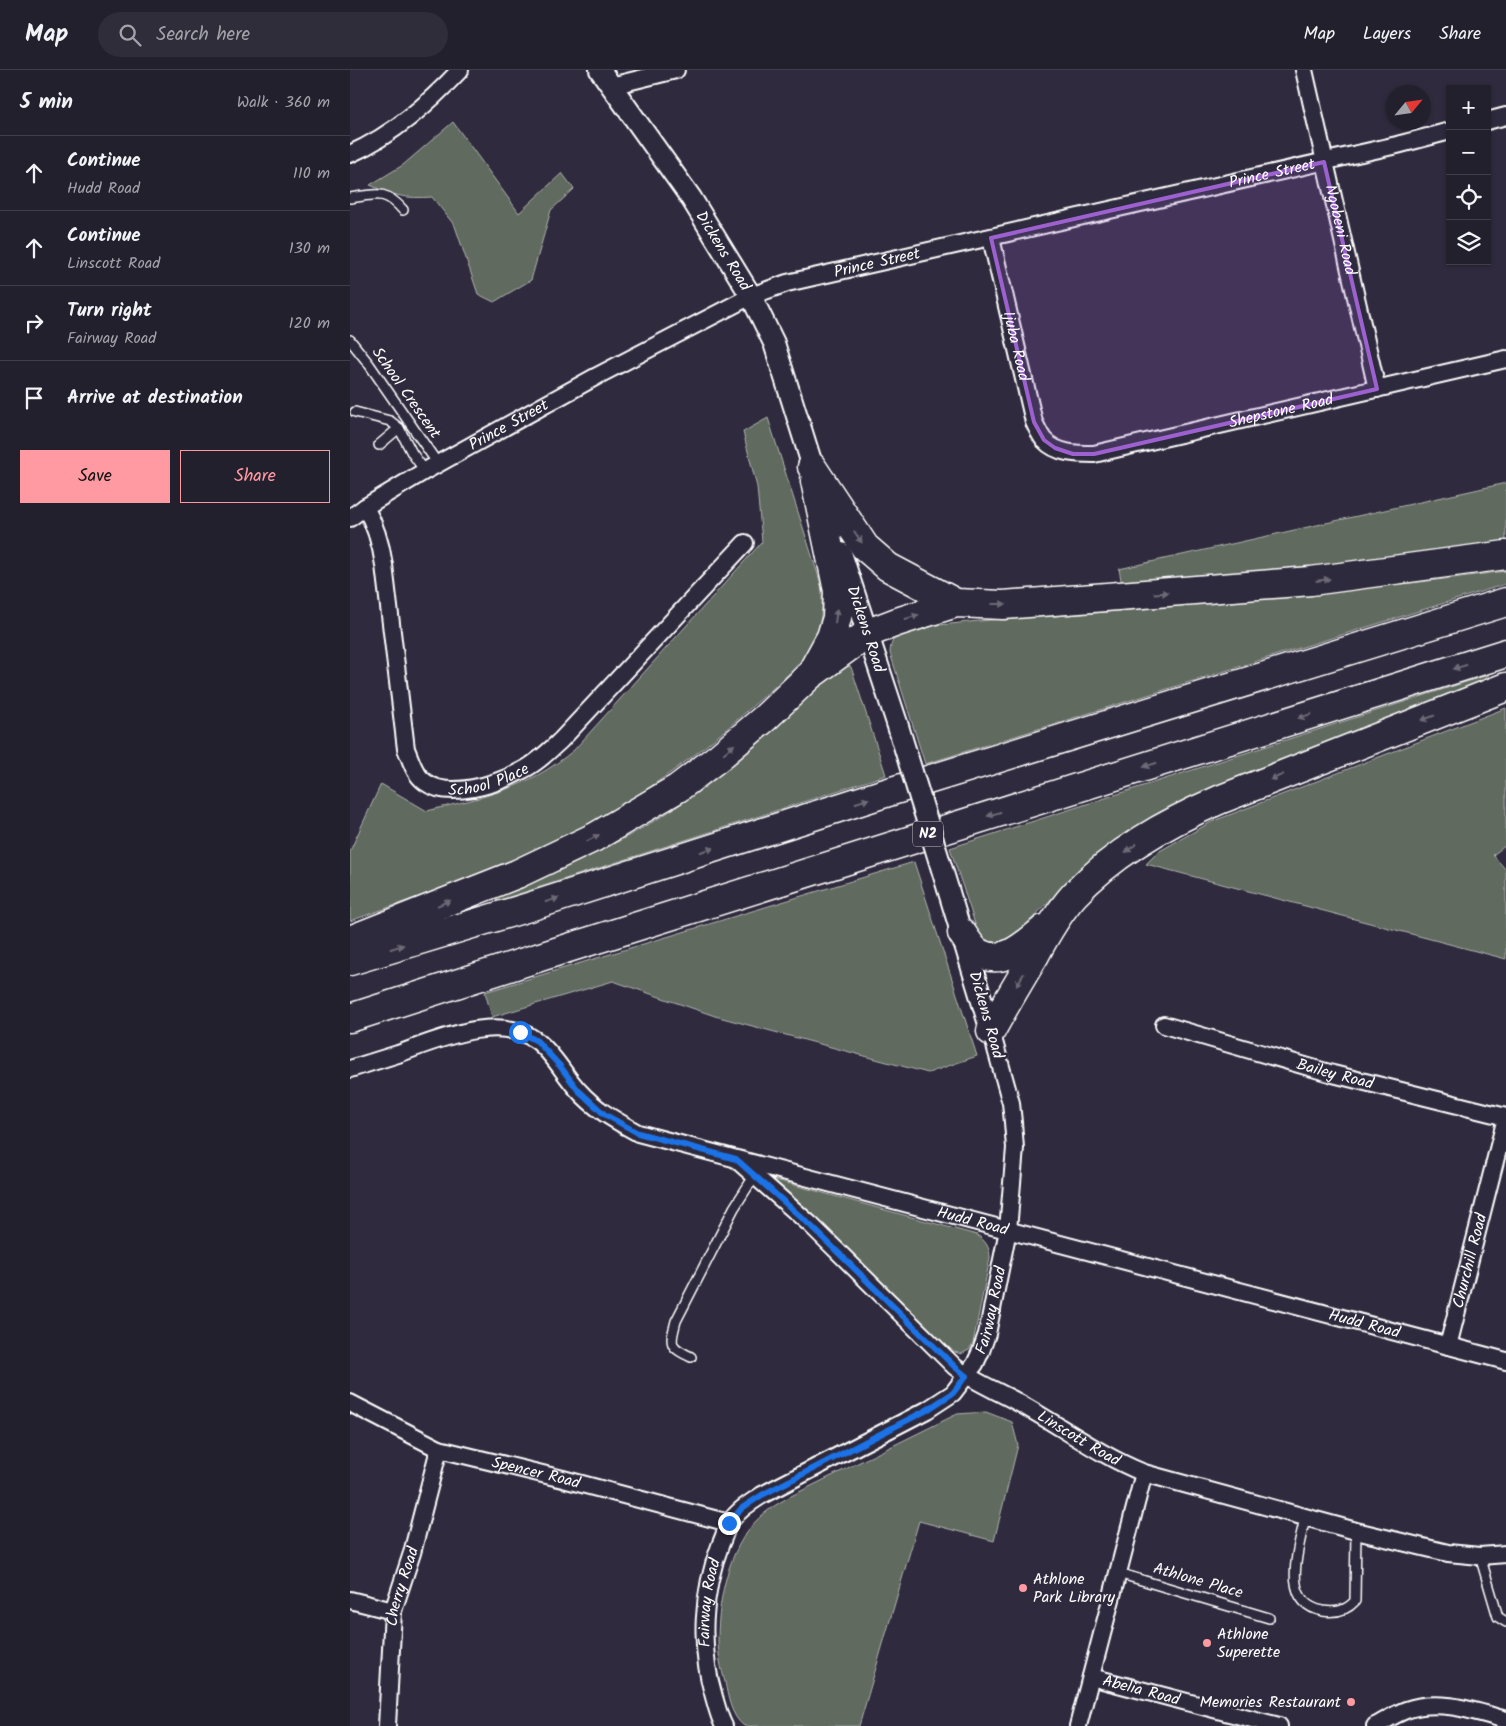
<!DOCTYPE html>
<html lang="en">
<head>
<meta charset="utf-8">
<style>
	:root { --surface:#23202e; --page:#2f2d3a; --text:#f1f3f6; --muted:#a3a3aa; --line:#403e4a; --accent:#ff9aa2 }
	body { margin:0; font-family:Kalam,sans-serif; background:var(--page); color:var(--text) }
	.controls { position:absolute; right:15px; top:15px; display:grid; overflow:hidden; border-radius:0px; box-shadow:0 1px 4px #0004 }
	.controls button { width:45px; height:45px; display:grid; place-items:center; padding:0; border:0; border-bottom:1px solid var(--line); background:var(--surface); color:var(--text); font:25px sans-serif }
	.compass { position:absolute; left:1036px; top:15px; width:45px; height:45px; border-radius:50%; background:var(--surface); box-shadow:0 1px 4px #0004; rotate:61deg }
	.stop { position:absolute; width:15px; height:15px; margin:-11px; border:4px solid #1a73e8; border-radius:50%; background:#fff }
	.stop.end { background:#1a73e8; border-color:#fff; box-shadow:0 1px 5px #0008 }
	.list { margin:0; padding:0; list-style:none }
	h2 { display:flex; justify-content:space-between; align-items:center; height:65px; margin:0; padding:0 20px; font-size:21px }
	h2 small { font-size:16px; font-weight:400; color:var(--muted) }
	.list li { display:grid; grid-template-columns:32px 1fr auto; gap:15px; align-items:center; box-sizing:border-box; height:75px; padding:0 20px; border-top:1px solid var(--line) }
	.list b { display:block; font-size:19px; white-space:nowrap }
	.list p { margin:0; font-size:16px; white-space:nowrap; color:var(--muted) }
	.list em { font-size:16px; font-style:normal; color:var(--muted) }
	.actions { display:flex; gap:10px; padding:15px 20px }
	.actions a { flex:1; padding:11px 0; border:1px solid var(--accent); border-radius:0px; text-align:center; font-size:18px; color:var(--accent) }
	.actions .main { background:var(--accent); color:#111 }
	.icon { flex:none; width:28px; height:28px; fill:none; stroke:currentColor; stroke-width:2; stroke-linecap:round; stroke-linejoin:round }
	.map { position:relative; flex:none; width:1156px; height:1656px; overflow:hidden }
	header { display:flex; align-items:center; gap:30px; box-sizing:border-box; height:70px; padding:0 25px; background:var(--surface); border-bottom:1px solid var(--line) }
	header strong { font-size:24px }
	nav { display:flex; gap:28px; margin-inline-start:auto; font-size:18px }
	.search { width:350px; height:45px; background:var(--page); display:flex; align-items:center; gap:12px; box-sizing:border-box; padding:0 18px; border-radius:28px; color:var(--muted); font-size:19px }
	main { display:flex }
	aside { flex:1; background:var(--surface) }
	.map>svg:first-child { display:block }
	.green { fill:#606a5f; stroke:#b0b4af }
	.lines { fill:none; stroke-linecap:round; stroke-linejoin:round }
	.service-casing { stroke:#fff; stroke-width:12 }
	.minor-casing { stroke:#fff; stroke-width:20 }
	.tertiary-casing { stroke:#fff; stroke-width:24 }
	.motorway-casing { stroke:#fff; stroke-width:31 }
	.service { stroke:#2f2a3d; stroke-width:9 }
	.minor { stroke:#2f2a3d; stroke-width:16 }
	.tertiary { stroke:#2f2a3d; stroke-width:20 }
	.motorway { stroke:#2f2a3d; stroke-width:28 }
	.tertiary-bridge-casing { stroke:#fff; stroke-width:24; stroke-linecap:butt }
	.tertiary-bridge { stroke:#2f2a3d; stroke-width:20 }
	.oneway { fill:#6d6a77 }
	.route { stroke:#1a73e8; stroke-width:6 }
	.marked { fill:#9c61cf; fill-opacity:0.2; stroke:#9c61cf; stroke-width:4; stroke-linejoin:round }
	.poi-dot { fill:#ff9aa2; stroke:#2f2a3d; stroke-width:2 }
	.labels { text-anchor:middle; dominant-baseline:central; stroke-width:5; stroke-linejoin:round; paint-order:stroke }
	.shield { fill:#2f2a3d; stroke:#c1bfc5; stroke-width:1 }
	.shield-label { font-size:15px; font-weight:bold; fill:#fff }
	.street-label { font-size:16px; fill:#fff; stroke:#2f2a3d }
	.poi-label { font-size:16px; fill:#fff; stroke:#2f2a3d; text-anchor:start }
</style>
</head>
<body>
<header>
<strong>Map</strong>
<div class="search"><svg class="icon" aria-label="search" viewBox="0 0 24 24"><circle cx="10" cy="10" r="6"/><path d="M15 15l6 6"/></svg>Search here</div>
<nav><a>Map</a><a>Layers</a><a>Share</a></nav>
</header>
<main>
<aside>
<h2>5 min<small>Walk · 360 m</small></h2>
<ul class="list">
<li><svg class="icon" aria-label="ahead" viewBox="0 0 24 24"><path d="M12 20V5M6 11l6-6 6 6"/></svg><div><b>Continue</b><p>Hudd Road</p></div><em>110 m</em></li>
<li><svg class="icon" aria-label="ahead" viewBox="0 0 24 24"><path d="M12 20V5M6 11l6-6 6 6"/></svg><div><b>Continue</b><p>Linscott Road</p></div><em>130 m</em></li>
<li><svg class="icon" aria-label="right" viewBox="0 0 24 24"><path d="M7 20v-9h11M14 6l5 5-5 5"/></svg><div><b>Turn right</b><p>Fairway Road</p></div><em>120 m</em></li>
<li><svg class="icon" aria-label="arrive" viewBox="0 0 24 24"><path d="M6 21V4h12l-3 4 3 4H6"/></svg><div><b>Arrive at destination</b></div></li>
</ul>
<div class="actions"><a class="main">Save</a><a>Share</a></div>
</aside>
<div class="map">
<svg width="1156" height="1656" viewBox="0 0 1156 1656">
	<rect width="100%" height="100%" fill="#2f2a3d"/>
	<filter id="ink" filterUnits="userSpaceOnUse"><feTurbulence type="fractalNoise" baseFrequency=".02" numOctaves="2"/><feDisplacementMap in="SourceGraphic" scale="10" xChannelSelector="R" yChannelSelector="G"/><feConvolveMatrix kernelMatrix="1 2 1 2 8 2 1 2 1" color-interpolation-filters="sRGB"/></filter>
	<g filter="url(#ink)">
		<path class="green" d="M 103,52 L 169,143 L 212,103 L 224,119 L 201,140 L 181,210 L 144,232 L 128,224 L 105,156 L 82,127 C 55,129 45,126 20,115 L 53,95 Z
			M 418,348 L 471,514 C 475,542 469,567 452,590 C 438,606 421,620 405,634 C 339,694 266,745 185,781 C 124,808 62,829 0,851 L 0,781 L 31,714 L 77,741 C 136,726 176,720 224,680 L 412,472 L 407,417 L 393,362 Z
			M 1156,413 L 1156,474 L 1060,487 L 772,515 L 769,499 Z
			M 1156,501 L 1156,514 L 575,694 L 540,583 C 540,571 547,561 560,558 C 573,556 587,555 601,554 C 649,548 697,547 745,543 C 882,531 1020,520 1156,501 Z
			M 497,596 L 501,597 L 536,705 L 147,831 L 146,826 C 221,798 291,764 355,717 C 401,683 442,642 484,603 L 491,598 Z
			M 1138,605 L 1140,610 L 721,809 L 658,873 L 652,877 L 630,869 L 600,778 Z
			M 1156,638 L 1156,775 L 1143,785 L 1156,800 L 1156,889 L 796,794 L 808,782 L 861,752 Z
			M 564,792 L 627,986 L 578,1003 L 365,946 L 263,911 L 142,947 L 135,922 Z
			M 422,1109 L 627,1165 C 636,1171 640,1178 640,1188 L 623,1273 L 619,1280 L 611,1284 L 602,1281 Z
			M 636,1342 L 662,1352 L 668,1375 L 644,1471 L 569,1451 L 509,1656 L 394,1656 C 381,1646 378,1627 375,1612 C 371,1598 368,1584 368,1570 C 368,1527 380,1469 416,1442 C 423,1436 431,1432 439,1427 L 607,1344 Z"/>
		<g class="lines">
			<g class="service-casing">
				<path id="service" d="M 0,128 C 24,125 34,118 53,140
					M 0,270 L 19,294 L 88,394
					M 5,342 L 40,351 L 49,358
					M 29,375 L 49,358 L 62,383 L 75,401
					M 341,1287 C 318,1276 320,1274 326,1251 L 384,1138 L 405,1105
					M 955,1448 C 949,1478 929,1533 973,1541 C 986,1543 996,1541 1005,1531 L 1006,1461
					M 1130,1486 L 1148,1547 L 1156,1552
					M 768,1503 L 919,1548"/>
			</g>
			<g class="minor-casing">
				<g id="minor">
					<path id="s1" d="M 954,0 L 1027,319"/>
					<path d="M 261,16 L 326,0"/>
					<path d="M 1137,51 L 1156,46"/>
					<path d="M 0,84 C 43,65 78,34 110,0"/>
					<path id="s2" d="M 641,168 L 684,352 C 687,358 690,365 694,370 C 707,384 727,384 744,384 L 1156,289"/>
					<path id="s3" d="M 15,437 C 26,456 31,474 34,495 L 56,679 C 61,690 64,704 75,712 C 99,730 147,714 171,701 C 186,694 199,681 211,670 L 395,473"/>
					<path id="s4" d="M 0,448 L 15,437 L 75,401 L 247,306 L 401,226 L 437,213 L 1047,75 L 1100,61"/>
					<path id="s5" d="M 814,955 L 983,1004 L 1156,1047"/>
					<path id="s6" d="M 0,999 C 16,994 32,989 48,984 C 87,970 149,942 187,971 C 204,984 214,1005 229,1021 C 246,1040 265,1050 288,1063 L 1156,1291"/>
					<path id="s7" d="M 389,1092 L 461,1155 L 605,1297 C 624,1312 648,1321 669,1333 C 711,1356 749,1385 794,1403 L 1006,1461 L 1098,1483 L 1130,1486 L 1156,1484"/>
					<path id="s8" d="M 1098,1276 L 1156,1048"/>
					<path id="s9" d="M 0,1333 L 89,1379 L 213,1409 L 379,1453"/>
					<path d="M 0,1530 L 43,1541"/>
					<path id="s10" d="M 741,1607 L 929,1656"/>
					<path id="s11" d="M 37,1656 L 43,1541 L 62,1483 L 89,1379"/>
					<path id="s12" d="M 374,1656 C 369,1647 367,1637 364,1627 C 349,1577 352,1522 371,1473 C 374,1467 376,1458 380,1452 C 388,1440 400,1433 412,1425 L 577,1340 L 603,1323 L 625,1294 L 631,1281 L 637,1264 L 658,1160 L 665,1078 L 663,1052 L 661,1033 L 641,961"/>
					<path d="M 728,1656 L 794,1403"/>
					<path d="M 1025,1656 C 1035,1651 1045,1644 1056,1640 C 1089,1628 1124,1641 1156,1650"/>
				</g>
			</g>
			<g class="tertiary-casing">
				<g id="tertiary">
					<path id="s13" d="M 250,0 L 341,128 L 401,226 L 424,273 L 467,410"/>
					<path id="s14" d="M 491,483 L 547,653"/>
					<path d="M 598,819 L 641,961"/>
				</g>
			</g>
			<g class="motorway-casing">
				<path id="motorway" d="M 462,397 L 515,477 L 538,497 L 606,533 L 653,535 L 961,511 L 1156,485
					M 463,600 L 481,567 L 487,548 L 488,521 L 465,411
					M 612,863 C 616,869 621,877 626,881 C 651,899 676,874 694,859
					M 0,870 L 167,804 L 245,767 L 328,718 L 369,687 L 415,648 L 459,606 L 518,563 L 547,552 L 606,533
					M 0,891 L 179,837 L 529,725 L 1156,532
					M 0,948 L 215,879 L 1156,583
					M 641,961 C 655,935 670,910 685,885 C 696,864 708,843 724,825 C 764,782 816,753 869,730 L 1156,617"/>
			</g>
			<use href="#service" class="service"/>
			<use href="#minor" class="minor"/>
			<use href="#tertiary" class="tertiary"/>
			<use href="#motorway" class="motorway"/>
			<g class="tertiary-bridge-casing">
				<path id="tertiary-bridge" d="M 547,653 L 598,819"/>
			</g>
			<use href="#tertiary-bridge" class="tertiary-bridge"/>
		</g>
		<defs><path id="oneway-solid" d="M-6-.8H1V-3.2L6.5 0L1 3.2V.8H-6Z" transform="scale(1.25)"/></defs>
		<g class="oneway">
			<use href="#oneway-solid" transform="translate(508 467) rotate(56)"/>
			<use href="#oneway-solid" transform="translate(973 510) rotate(-8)"/>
			<use href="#oneway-solid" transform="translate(811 523) rotate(-4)"/>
			<use href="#oneway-solid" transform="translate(649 534)"/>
			<use href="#oneway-solid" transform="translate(486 546) rotate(-82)"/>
			<use href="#oneway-solid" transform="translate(562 547) rotate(-17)"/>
			<use href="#oneway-solid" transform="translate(1110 597) rotate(162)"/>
			<use href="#oneway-solid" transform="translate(955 646) rotate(162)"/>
			<use href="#oneway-solid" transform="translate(1078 648) rotate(159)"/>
			<use href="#oneway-solid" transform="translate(379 679) rotate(-40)"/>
			<use href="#oneway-solid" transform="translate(800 695) rotate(163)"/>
			<use href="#oneway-solid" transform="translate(927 707) rotate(158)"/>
			<use href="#oneway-solid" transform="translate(512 731) rotate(-18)"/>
			<use href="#oneway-solid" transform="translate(644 744) rotate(163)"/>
			<use href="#oneway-solid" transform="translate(243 768) rotate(-28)"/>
			<use href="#oneway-solid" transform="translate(781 778) rotate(143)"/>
			<use href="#oneway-solid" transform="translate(357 780) rotate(-18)"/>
			<use href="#oneway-solid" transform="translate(202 830) rotate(-18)"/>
			<use href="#oneway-solid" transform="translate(94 833) rotate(-22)"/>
			<use href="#oneway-solid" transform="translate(47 877) rotate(-17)"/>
			<use href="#oneway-solid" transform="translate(670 910) rotate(120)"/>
		</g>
	</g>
	<g class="lines" filter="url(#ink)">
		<path class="route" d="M 170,962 L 187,971 L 210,996 L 228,1020 L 254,1044 L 288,1063 L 386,1089 L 461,1156 L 605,1297 L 616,1306 L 603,1323 L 577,1340 L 412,1425 L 392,1438 L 379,1453"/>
	</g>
	<path class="marked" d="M 974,92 L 1027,319 L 744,384 L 723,384 L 705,378 L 694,370 L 684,352 L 641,168 Z"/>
	<g class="poi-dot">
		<circle cx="673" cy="1518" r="5"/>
		<circle cx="857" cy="1573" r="5"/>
		<circle cx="1001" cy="1632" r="5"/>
	</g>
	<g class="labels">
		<rect class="shield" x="563" y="751.5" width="30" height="25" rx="4"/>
		<g class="shield-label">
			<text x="578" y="764">N2</text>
		</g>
		<g class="street-label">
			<text stroke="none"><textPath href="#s4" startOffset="994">Prince Street</textPath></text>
			<text stroke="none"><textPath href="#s1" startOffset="164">Ngobeni Road</textPath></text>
			<text stroke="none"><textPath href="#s13" startOffset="219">Dickens Road</textPath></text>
			<text stroke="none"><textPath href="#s4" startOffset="589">Prince Street</textPath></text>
			<text stroke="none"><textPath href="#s2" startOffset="111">Ijuba Road</textPath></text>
			<text transform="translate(56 323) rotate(55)">School Crescent</text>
			<text stroke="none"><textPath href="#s2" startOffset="455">Shepstone Road</textPath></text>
			<text stroke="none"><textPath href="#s4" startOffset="184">Prince Street</textPath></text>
			<text stroke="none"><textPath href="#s14" startOffset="80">Dickens Road</textPath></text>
			<text stroke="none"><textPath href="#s3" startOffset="352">School Place</textPath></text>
			<text transform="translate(636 945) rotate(74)">Dickens Road</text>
			<text stroke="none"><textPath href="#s5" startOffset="178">Bailey Road</textPath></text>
			<text stroke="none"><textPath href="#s6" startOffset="680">Hudd Road</textPath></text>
			<text stroke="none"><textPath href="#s8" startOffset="88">Churchill Road</textPath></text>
			<text stroke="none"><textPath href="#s12" startOffset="562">Fairway Road</textPath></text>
			<text stroke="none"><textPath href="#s6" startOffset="1085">Hudd Road</textPath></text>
			<text stroke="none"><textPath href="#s7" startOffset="441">Linscott Road</textPath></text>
			<text stroke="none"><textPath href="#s9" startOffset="200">Spencer Road</textPath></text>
			<text transform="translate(848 1511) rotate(16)">Athlone Place</text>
			<text stroke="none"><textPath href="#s11" startOffset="141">Cherry Road</textPath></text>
			<text stroke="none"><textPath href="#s12" startOffset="126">Fairway Road</textPath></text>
			<text stroke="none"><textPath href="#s10" startOffset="52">Abelia Road</textPath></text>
		</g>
		<g class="poi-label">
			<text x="683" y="1509">Athlone<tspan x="683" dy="18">Park Library</tspan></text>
			<text x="867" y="1564">Athlone<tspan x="867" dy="18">Superette</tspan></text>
			<text x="991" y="1632" text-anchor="end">Memories Restaurant</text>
		</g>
	</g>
</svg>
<div class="controls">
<button>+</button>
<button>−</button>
<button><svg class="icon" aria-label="locate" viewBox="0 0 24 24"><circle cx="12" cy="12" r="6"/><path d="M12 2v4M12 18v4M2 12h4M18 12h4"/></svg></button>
<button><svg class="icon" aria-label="layers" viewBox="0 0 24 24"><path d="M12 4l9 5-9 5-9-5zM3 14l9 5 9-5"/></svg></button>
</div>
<svg class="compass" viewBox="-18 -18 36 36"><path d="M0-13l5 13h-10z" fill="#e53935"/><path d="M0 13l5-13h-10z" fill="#a3a3aa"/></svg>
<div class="stop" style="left:170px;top:962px"></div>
<div class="stop end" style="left:379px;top:1453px"></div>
</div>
</main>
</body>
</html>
